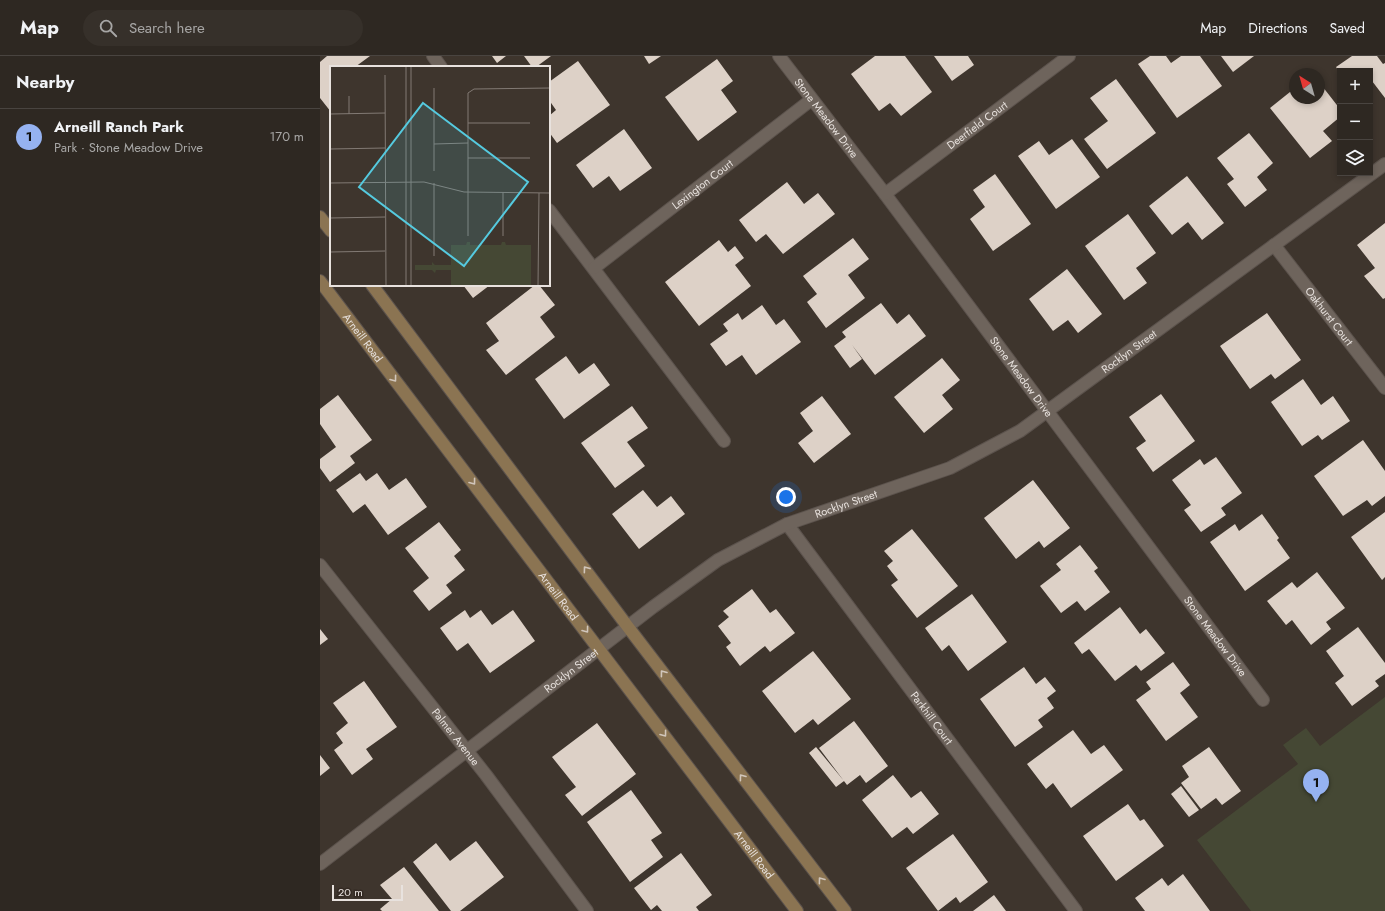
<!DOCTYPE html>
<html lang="en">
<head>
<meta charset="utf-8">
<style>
	:root { --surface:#2e2822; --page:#36302a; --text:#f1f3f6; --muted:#a7a6a5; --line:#494440; --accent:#95b2f1 }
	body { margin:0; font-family:Jost,sans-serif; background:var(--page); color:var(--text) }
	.controls { position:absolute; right:12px; top:12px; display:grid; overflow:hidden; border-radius:0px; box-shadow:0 2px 6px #0003 }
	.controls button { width:36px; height:36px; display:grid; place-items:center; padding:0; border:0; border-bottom:1px solid var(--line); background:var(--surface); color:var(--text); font:20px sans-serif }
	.compass { position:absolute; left:969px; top:12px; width:36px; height:36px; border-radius:50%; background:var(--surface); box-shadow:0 2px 6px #0003; rotate:323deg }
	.scale { position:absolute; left:12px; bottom:10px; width:71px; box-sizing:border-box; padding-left:4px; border:2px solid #e8e2de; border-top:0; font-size:11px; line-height:14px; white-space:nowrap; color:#e8e2de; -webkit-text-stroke:3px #342a23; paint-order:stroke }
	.you { position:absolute; left:466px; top:441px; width:14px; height:14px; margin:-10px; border:3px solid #fff; border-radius:50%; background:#1a73e8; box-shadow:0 0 0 6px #1a73e833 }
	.badge { display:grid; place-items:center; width:26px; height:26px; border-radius:50%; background:var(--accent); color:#111; font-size:13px; font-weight:700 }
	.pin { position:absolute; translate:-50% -33px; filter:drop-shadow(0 1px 2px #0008) }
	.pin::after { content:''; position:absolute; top:21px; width:14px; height:12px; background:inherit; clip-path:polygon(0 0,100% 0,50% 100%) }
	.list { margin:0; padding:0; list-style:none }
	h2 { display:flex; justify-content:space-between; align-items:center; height:52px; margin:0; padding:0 16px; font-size:17px }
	h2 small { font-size:13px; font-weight:400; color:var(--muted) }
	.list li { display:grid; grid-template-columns:26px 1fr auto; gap:12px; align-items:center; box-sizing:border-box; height:56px; padding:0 16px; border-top:1px solid var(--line) }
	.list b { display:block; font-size:15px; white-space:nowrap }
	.list p { margin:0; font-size:13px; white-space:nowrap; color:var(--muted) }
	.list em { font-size:13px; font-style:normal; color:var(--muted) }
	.icon { flex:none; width:22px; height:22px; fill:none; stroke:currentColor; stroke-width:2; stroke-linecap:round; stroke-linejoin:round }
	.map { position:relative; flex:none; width:1065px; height:855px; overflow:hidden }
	header { display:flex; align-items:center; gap:24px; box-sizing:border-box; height:56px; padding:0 20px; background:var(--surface); border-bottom:1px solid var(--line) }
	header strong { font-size:19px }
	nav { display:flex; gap:22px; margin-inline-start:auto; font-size:14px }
	.search { width:280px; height:36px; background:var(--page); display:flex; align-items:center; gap:10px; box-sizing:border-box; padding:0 14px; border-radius:22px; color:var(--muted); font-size:15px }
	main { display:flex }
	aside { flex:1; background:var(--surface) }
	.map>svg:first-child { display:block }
	.green { fill:#454834 }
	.building { fill:#ddd1c7 }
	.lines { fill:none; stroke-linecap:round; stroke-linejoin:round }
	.street-casing { stroke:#5c534d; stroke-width:14 }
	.secondary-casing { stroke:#5c534d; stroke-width:14 }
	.street { stroke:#6e645c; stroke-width:12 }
	.secondary { stroke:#8b7452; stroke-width:12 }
	.oneway { stroke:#d1c6bb }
	.labels { text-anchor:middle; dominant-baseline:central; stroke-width:4; stroke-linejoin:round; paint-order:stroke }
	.street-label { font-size:11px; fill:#e8e2de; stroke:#342a23 }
	.inset-road { fill:none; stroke:#827a74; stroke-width:1 }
	.view { fill:#55cadf; fill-opacity:0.15; stroke:#55cadf; stroke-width:2 }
	.inset-edge { fill:none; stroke:#e8e2de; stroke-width:2 }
</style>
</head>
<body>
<header>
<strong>Map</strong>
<div class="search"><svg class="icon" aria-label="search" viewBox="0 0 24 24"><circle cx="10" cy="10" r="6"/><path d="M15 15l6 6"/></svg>Search here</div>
<nav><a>Map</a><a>Directions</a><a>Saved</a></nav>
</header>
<main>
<aside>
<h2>Nearby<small></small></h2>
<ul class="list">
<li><span class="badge">1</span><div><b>Arneill Ranch Park</b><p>Park · Stone Meadow Drive</p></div><em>170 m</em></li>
</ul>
</aside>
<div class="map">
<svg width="1065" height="855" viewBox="0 0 1065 855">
	<rect width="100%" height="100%" fill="#3e352d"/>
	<path class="green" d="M 1065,641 L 1065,855 L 931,855 L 877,784 L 978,708 L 963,689 L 986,672 L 1000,690 Z"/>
	<path class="building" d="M 7,0 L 50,0 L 35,11 L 11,11 L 11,56 L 0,42 L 0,6 Z
		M 172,0 L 186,0 L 177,7 Z
		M 204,0 L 231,0 L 216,11 L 212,11 Z
		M 324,0 L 341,0 L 329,8 Z
		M 555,0 L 585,0 L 612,36 L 581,60 L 570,47 L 559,55 L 531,18 Z
		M 614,0 L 648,0 L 654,9 L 632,25 Z
		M 830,0 L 846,0 L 851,7 L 861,0 L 880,0 L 902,30 L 857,62 L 818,8 Z
		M 901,0 L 934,0 L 913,16 Z
		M 1032,0 L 1057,0 L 1063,8 L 1065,7 L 1065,42 L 1052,25 L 1050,27 L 1050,15 L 1020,15 L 1020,17 L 1016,11 Z
		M 397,3 L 413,25 L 401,34 L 417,56 L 378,85 L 345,41 Z
		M 258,5 L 290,49 L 237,87 L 229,76 L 229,60 L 236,54 L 229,44 L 229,26 Z
		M 796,23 L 836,77 L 787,113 L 764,83 L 788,65 L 770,42 Z
		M 999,26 L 1020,53 L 1020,61 L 1003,75 L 1012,85 L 990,102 L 950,52 L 975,32 L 975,42 L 999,42 Z
		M 304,73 L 332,112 L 300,135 L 289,120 L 273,132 L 256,109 Z
		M 929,77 L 953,107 L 937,121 L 947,134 L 925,151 L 907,128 L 914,123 L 897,102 Z
		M 752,83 L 780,121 L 736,153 L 698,100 L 719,85 L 729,99 Z
		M 675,118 L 711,168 L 673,195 L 650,163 L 665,151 L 653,134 Z
		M 867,120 L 904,167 L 882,184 L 868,166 L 852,179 L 829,150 Z
		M 467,126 L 484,148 L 498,137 L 515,158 L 463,198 L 446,178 L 436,186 L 419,164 Z
		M 808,158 L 836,197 L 816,212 L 827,227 L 804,244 L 765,190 Z
		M 1065,167 L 1065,242 L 1063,243 L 1044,220 L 1055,212 L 1037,189 Z
		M 533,182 L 549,203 L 528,219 L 545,242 L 506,272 L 487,246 L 497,238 L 483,220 Z
		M 399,184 L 408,196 L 415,190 L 424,202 L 415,209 L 431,230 L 379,270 L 345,226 Z
		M 747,213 L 782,258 L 758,277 L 748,264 L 733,275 L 709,243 Z
		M 143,229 L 170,229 L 153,242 Z
		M 215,229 L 219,229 L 235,249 L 220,261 L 235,281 L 186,319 L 166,294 L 179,285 L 166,267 Z
		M 561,247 L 577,268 L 589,258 L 606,280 L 555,319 L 532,289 L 542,303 L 530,312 L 514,290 L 526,281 L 522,276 Z
		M 442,249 L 456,269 L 464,263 L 481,286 L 436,319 L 422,299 L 406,310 L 390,288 L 408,275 L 403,268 L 418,257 L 422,264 Z
		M 947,257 L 981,304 L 955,323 L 951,318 L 930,333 L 900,290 Z
		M 246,300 L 259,318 L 274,307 L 290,329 L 244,363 L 215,323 Z
		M 622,302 L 640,324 L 622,339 L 633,353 L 604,377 L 574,341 Z
		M 983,323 L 1001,349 L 1013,340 L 1030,365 L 1002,384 L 998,379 L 982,390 L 951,346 Z
		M 841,338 L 875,385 L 833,416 L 816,392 L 826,385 L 809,361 Z
		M 18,339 L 52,384 L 30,400 L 35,407 L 10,426 L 0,412 L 0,403 L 16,391 L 0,368 L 0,353 Z
		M 502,340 L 531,378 L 494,407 L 478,387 L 493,375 L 480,357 Z
		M 312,350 L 328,372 L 307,386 L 325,410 L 295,432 L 261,387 Z
		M 1043,384 L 1065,415 L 1065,440 L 1052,450 L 1047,444 L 1023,460 L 994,420 Z
		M 896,401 L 922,437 L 901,452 L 906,459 L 881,476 L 864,454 L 871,449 L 852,424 L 880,403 L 884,409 Z
		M 40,417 L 46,425 L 57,417 L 69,434 L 86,422 L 107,451 L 68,479 L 45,448 L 33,457 L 16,434 Z
		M 713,424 L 750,472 L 724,492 L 719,485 L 696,503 L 664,462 Z
		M 323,434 L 337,451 L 351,440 L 365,458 L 319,493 L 292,458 Z
		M 1065,456 L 1065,521 L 1062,524 L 1031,481 Z
		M 942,458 L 959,482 L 957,484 L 970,502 L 925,535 L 890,486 L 915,468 L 919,475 Z
		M 119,466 L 141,494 L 134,500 L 145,514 L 126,529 L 132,537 L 109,555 L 93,535 L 109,522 L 85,492 Z
		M 592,473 L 638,530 L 597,562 L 571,529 L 578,524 L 567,510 L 573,505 L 564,495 Z
		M 760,489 L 778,512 L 774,515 L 790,536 L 765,555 L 757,545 L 741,557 L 720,530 L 741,514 L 736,508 Z
		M 997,516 L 1025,552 L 1006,566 L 1011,573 L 991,589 L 972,564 L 966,569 L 947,545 L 972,526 L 977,532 Z
		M 432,533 L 450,557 L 456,553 L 475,577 L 450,596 L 445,590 L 420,610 L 406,591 L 411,587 L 398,570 L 409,561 L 403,555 Z
		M 652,538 L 687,586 L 648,615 L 629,589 L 622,595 L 605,572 Z
		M 800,551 L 820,578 L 826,573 L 845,597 L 821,615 L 816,609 L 795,625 L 769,593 L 762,598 L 754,587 Z
		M 145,554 L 150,562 L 161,554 L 172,569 L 193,554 L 215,585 L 170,617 L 148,587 L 137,595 L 120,572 Z
		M 1038,571 L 1065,607 L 1065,618 L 1055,625 L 1059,630 L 1032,650 L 1015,627 L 1024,620 L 1006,595 Z
		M 0,573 L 8,583 L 0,589 Z
		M 493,595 L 531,643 L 498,669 L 493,663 L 475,677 L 442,635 Z
		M 853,606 L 870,629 L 860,637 L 878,661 L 846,685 L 816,644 L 831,633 L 826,626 Z
		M 704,611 L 716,628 L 725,621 L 736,635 L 727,642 L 734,652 L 718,664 L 723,671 L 695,691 L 660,643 Z
		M 44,625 L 77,671 L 46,693 L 53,703 L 32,719 L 14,694 L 23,687 L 16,677 L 28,667 L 13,647 Z
		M 534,665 L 568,710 L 546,727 L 540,719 L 527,729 L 499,692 Z
		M 277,667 L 316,718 L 262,760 L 245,739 L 256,731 L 232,701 Z
		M 753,674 L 771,698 L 784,689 L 803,714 L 751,752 L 733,727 L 726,733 L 707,708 Z
		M 496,691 L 524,725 L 516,731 L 489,697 Z
		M 889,691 L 921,735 L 902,749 L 896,742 L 881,753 L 861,727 L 869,721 L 862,710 Z
		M 0,699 L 10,712 L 0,720 Z
		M 573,719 L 591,742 L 601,735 L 619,758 L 593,778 L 587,771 L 572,782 L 542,744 Z
		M 861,730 L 879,754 L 869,761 L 851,738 Z
		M 311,734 L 342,777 L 331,784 L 343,801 L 310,826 L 267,766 Z
		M 808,748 L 820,765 L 824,763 L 844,790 L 796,825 L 763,780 Z
		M 633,778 L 668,826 L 640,847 L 636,841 L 618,855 L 586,812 Z
		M 156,785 L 184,821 L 140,855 L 131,855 L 93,806 L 116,787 L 130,805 Z
		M 361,797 L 392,839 L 376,851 L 379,855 L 342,855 L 337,849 L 331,854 L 314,832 Z
		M 84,811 L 119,855 L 62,855 L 60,853 L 72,843 L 60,829 Z
		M 863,818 L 890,855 L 825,855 L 815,842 L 842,822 L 848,830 Z
		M 674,839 L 686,855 L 653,855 Z"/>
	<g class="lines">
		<g class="street-casing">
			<g id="street">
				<path d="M 113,0 L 121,11"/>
				<path id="s1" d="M 459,0 L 565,138 L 943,644"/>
				<path id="s2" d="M 565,138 L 749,0"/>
				<path d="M 229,154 L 404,385"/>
				<path id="s3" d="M 954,189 L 1065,332"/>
				<path id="s4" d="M 274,212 L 491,44"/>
				<path id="s5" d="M 467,468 L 756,855"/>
				<path id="s6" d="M 0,509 L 166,719 L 267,855"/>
				<path id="s7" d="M 0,808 L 333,551 L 398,504 L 467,468 L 630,412 L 700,375 L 1065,108"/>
			</g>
		</g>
		<g class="secondary-casing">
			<g id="secondary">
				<path d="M 0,161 L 11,175"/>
				<path id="s8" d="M 0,225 L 477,855"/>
				<path d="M 52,229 L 308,571 L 525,855"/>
			</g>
		</g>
		<use href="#street" class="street"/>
		<use href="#secondary" class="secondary"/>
	</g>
	<defs><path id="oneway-chevron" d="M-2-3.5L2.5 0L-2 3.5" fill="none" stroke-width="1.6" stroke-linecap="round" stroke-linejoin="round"/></defs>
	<g class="oneway">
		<use href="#oneway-chevron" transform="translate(74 323) rotate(53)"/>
		<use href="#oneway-chevron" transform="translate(153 426) rotate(53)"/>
		<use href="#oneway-chevron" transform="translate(266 513) rotate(-126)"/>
		<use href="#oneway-chevron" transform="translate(266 574) rotate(53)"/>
		<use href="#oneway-chevron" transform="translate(343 617) rotate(-127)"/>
		<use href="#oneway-chevron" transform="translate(344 678) rotate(53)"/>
		<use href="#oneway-chevron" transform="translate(422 721) rotate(-127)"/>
		<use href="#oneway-chevron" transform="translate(501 824) rotate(-127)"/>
	</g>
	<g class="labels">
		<g class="street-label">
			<text stroke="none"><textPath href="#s1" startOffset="78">Stone Meadow Drive</textPath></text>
			<text stroke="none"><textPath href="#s2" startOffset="115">Deerfield Court</textPath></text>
			<text stroke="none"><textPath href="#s4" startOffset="137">Lexington Court</textPath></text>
			<text stroke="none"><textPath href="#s3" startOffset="90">Oakhurst Court</textPath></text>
			<text stroke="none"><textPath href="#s8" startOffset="71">Arneill Road</textPath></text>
			<text stroke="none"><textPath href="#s7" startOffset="965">Rocklyn Street</textPath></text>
			<text stroke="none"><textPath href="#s1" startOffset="402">Stone Meadow Drive</textPath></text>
			<text stroke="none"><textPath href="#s7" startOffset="641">Rocklyn Street</textPath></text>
			<text stroke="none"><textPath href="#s8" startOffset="395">Arneill Road</textPath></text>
			<text stroke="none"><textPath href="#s1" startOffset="726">Stone Meadow Drive</textPath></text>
			<text stroke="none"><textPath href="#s7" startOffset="317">Rocklyn Street</textPath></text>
			<text stroke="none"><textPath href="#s5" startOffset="242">Parkhill Court</textPath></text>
			<text stroke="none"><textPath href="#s6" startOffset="219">Palmer Avenue</textPath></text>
			<text stroke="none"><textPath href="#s8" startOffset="719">Arneill Road</textPath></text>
		</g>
	</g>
	<g transform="translate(10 10)">
		<rect width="220" height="220" fill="#3e352d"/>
		<path d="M 137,176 L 140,176 L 140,179 L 171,179 L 172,176 L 175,176 L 176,179 L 201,179 L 201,220 L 121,220 L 121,204 L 106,204 L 105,207 L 102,204 L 85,204 L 85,199 L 102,199 L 102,196 L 105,199 L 121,199 L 121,179 L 136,179 Z" fill="#454834"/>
		<path class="inset-road" d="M 76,0 L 76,220M 81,0 L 81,220M 55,9 L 56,220M 104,22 L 104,105M 19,30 L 19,48M 0,48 L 55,47M 138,57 L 200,57M 104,78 L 138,77M 0,83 L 55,82M 138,92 L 200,92M 0,117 L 94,116 L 134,126 L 220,127M 173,126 L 173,170M 0,152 L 55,151M 138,170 L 138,27 L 144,23 L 220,22M 0,186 L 55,185M 104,190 L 104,117M 208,220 L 209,127"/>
		<path class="view" d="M 93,37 L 198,116 L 134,200 L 29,121 Z"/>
		<rect width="220" height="220" class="inset-edge"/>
	</g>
</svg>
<div class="controls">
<button>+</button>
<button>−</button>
<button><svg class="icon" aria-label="layers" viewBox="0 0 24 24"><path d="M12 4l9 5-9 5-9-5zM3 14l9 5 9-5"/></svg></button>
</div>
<svg class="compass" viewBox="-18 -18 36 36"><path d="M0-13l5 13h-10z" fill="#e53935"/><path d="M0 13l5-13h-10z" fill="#a7a6a5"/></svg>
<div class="scale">20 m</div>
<div class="you"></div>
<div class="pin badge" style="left:996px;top:746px">1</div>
</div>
</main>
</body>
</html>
